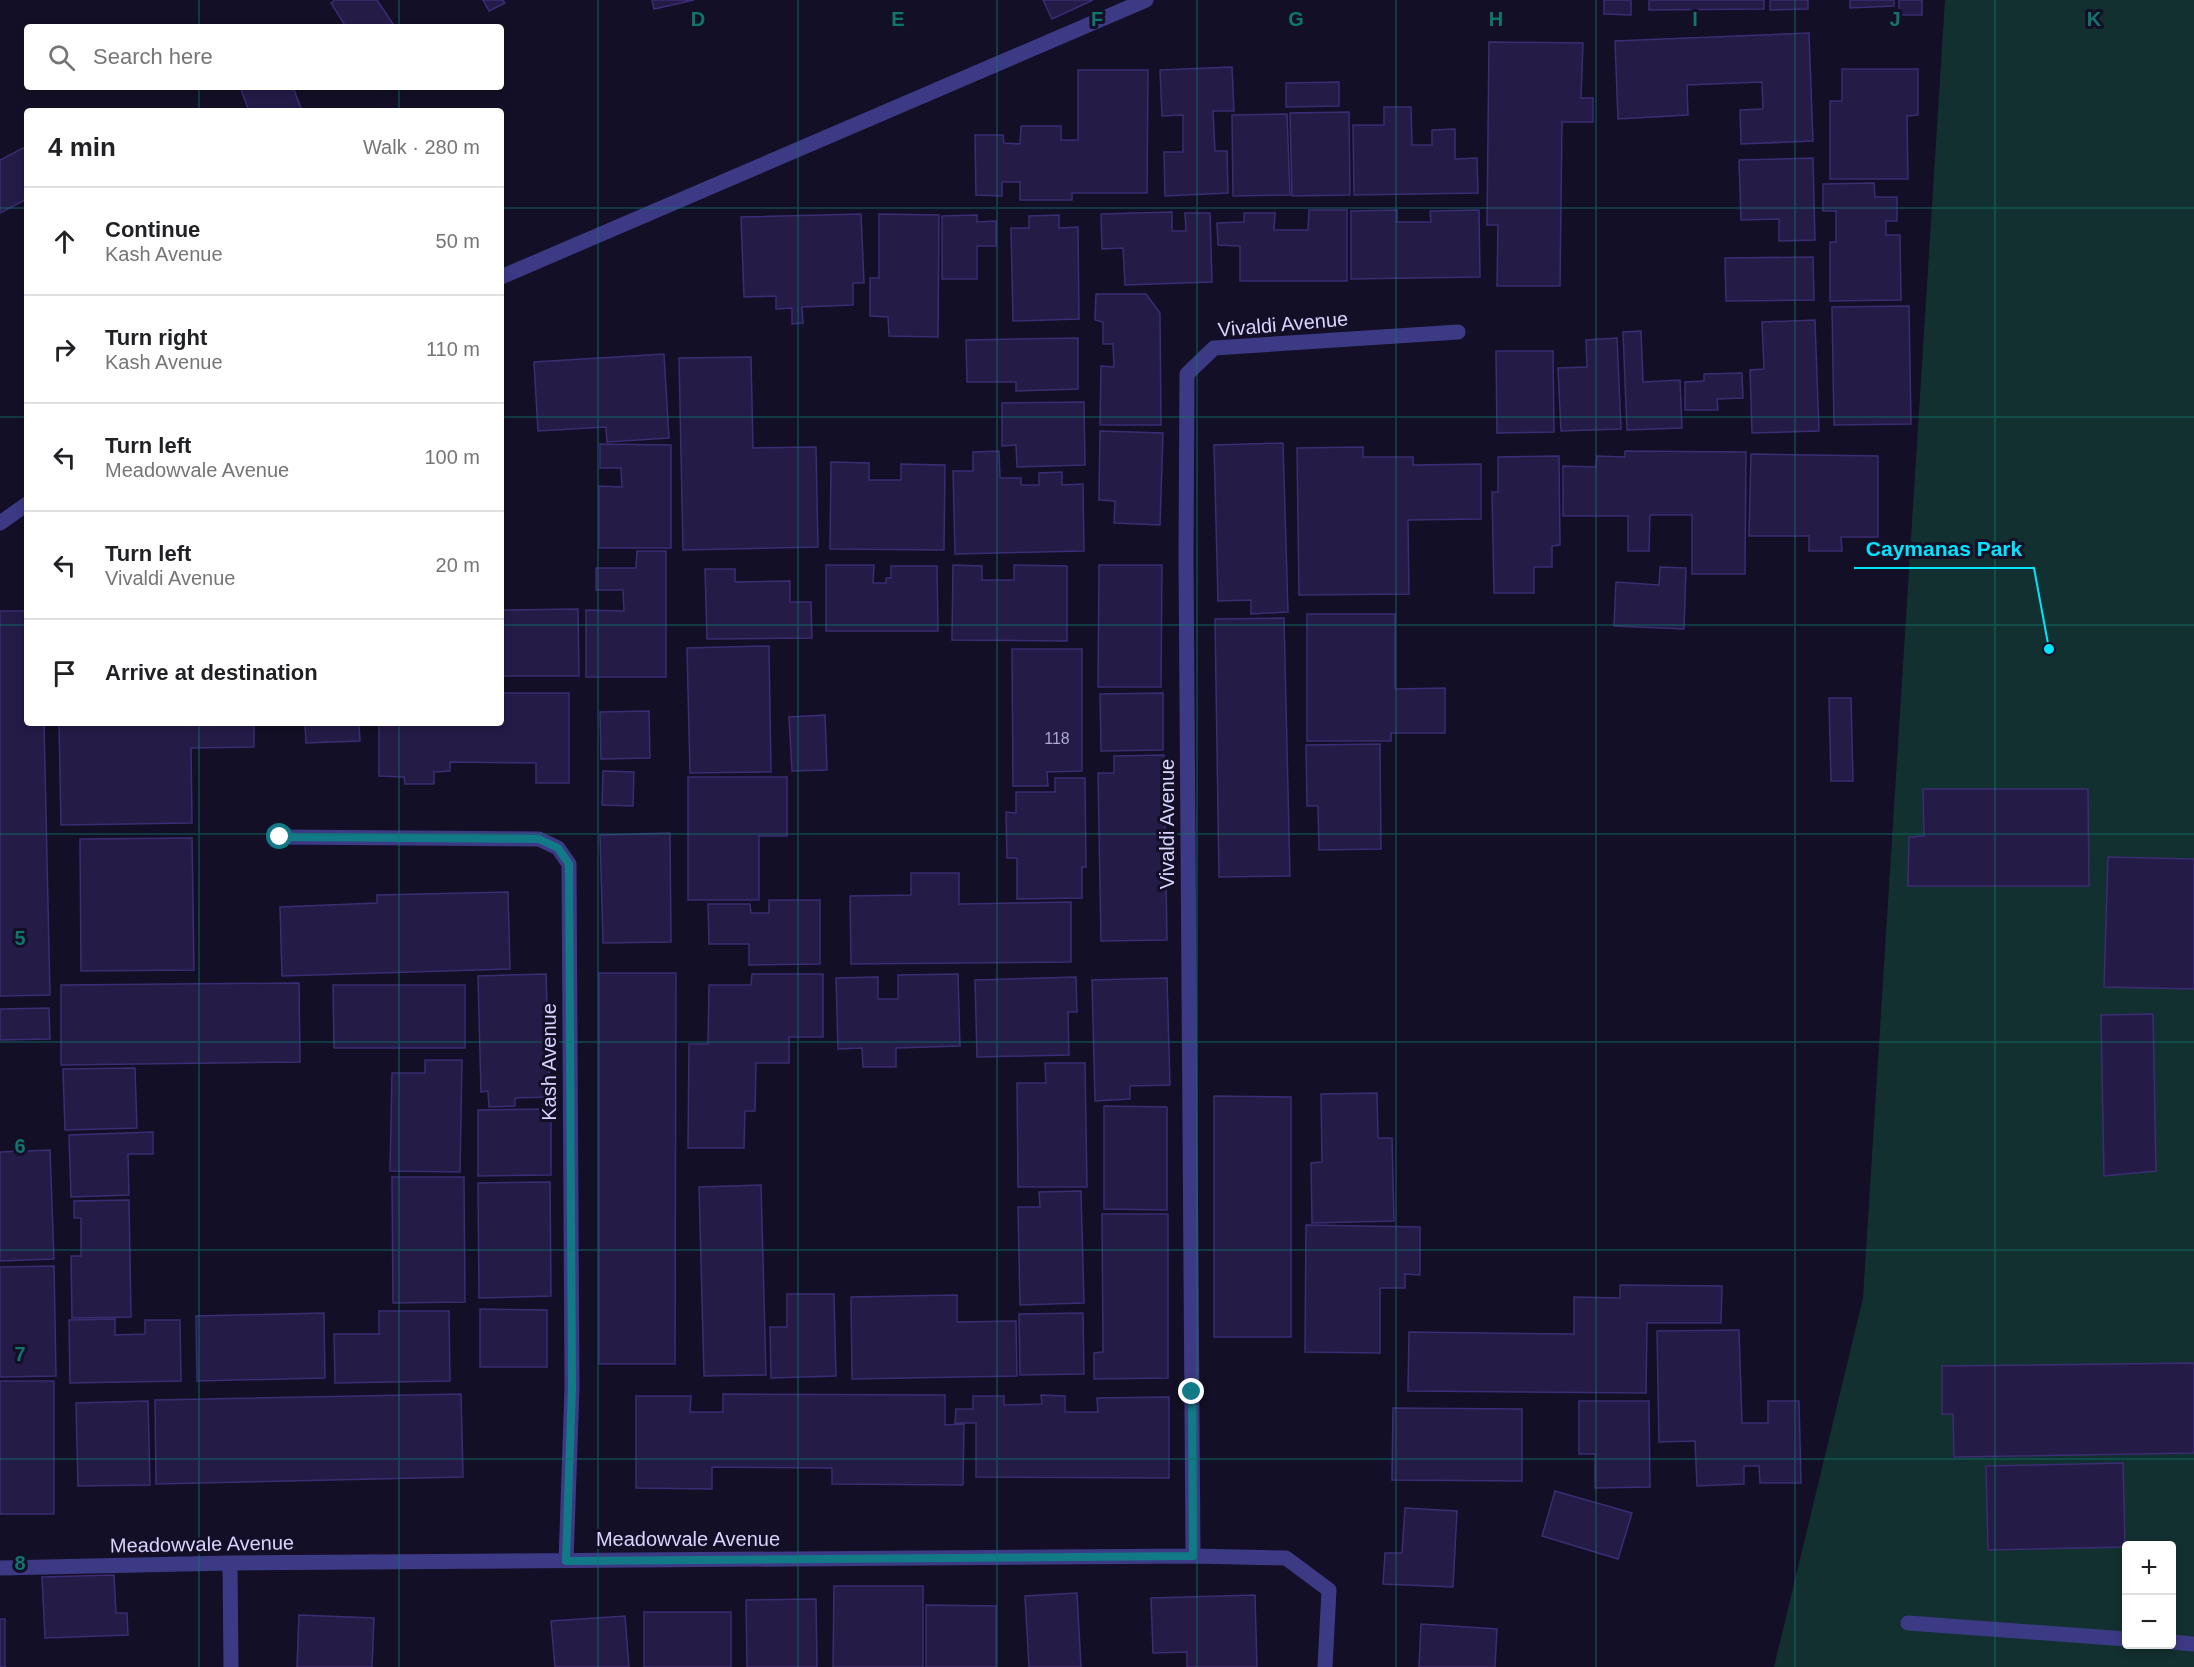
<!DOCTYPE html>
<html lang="en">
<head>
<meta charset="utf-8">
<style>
	:root { --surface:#fff; --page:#f6f6f6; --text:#202124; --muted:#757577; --line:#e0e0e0 }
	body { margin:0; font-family:Helvetica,sans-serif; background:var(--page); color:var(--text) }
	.controls { position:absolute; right:18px; bottom:18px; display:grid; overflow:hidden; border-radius:6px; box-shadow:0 3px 9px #0003 }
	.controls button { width:54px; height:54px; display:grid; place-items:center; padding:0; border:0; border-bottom:2px solid var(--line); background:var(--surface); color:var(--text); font:30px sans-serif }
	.stop { position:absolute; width:18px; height:18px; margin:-14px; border:4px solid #127987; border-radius:50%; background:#fff }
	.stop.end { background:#127987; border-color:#fff; box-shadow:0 2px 6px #0008 }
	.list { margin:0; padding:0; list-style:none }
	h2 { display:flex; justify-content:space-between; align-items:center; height:78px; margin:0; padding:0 24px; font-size:26px }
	h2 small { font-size:20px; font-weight:400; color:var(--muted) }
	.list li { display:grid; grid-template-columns:39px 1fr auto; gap:18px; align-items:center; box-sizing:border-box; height:108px; padding:0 24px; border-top:2px solid var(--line) }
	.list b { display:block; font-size:22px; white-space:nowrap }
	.list p { margin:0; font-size:20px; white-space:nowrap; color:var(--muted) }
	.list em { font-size:20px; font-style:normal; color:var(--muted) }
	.icon { flex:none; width:33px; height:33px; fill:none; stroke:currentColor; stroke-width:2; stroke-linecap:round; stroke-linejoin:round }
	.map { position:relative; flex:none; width:2194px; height:1667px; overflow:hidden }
	.search { position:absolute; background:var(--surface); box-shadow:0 3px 9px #0003; left:24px; top:24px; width:480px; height:66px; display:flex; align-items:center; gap:15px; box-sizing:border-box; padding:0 21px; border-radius:6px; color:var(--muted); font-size:22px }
	.panel { position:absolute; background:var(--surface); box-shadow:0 3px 9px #0003; left:24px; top:108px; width:480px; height:618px; border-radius:6px }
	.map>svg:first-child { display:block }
	.green { fill:#12302f; fill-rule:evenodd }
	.building { fill:#241b47; stroke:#3b2d73; stroke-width:1.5 }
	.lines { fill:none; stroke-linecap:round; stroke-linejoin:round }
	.street { stroke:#3d3a85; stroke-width:15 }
	.route { stroke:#127987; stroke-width:8 }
	.grid { fill:none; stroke:#0f766e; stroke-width:1.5; stroke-opacity:0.55 }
	.labels { text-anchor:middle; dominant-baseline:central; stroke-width:6; stroke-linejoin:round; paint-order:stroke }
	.number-label { font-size:16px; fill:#aca6d1 }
	.street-label { font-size:20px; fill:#d9d4ff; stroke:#130f26 }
	.grid-label { font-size:20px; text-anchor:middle; font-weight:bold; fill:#0f766e; stroke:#130f26; stroke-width:6; stroke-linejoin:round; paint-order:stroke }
	.leader { fill:none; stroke:#00e5ff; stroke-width:2 }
	.callout-dot { fill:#00e5ff; stroke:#130f26; stroke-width:2 }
	.callout-label { font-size:21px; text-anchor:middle; font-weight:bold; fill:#00e5ff; stroke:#130f26; stroke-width:6; stroke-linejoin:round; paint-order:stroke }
</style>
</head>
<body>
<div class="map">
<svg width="2194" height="1667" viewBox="0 0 2194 1667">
	<rect width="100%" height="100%" fill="#130f26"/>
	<path class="green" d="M 1945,0 L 2194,0 L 2194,1667 L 1774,1667 L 1863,1298 ZM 2126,1546 L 2172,1546 L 2172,1644 L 2126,1644 Z"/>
	<path class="building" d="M 335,0 L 377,0 L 395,27 L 346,27 L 331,3 Z
		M 483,0 L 503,0 L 505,3 L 489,11 Z
		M 652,0 L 694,0 L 654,9 Z
		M 1043,0 L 1093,0 L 1052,19 Z
		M 1604,0 L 1631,0 L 1631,15 L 1604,14 Z
		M 1649,0 L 1764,0 L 1764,9 L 1649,10 Z
		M 1770,0 L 1808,0 L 1808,9 L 1770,10 Z
		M 1850,0 L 1894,0 L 1894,6 L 1850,8 Z
		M 1899,0 L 1922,0 L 1922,15 L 1899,15 Z
		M 1809,33 L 1813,141 L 1741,144 L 1740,110 L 1763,109 L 1762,82 L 1687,85 L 1688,115 L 1618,119 L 1615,41 Z
		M 1489,42 L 1583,43 L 1581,98 L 1593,98 L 1593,122 L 1562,122 L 1560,286 L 1497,286 L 1498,225 L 1487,225 Z
		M 1232,67 L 1234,111 L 1213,111 L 1215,151 L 1227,151 L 1228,193 L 1165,196 L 1164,152 L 1183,152 L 1183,115 L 1162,116 L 1160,70 Z
		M 1842,69 L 1918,69 L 1918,115 L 1907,116 L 1908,179 L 1830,179 L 1830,101 L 1842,101 Z
		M 1078,70 L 1148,70 L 1147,193 L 1072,193 L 1072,200 L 1020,200 L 1020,182 L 1002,182 L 1002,196 L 976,195 L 975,135 L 1003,135 L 1004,143 L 1020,144 L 1021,126 L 1061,126 L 1061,140 L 1078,140 Z
		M 1339,82 L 1339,106 L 1286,107 L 1286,83 Z
		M 240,87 L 293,87 L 302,111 L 249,111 Z
		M 1384,107 L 1411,107 L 1412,145 L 1432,145 L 1432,130 L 1455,129 L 1455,159 L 1477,158 L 1478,193 L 1354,195 L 1353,125 L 1384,125 Z
		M 1349,112 L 1350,195 L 1292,196 L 1290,113 Z
		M 1287,114 L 1290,195 L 1233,196 L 1232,115 Z
		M 27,146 L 27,199 L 0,213 L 0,160 Z
		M 1813,158 L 1815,240 L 1779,241 L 1779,219 L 1741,220 L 1739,160 Z
		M 1874,183 L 1875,197 L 1897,197 L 1897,221 L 1886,221 L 1886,235 L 1900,235 L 1901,300 L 1830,301 L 1830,242 L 1836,242 L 1836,211 L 1823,211 L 1823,184 Z
		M 1309,210 L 1347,210 L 1347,281 L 1240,281 L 1240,246 L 1218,245 L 1217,223 L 1244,222 L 1244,213 L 1275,213 L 1274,230 L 1308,230 Z
		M 1397,210 L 1397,222 L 1431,222 L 1430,211 L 1479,210 L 1480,277 L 1351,279 L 1351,211 Z
		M 1172,212 L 1172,231 L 1186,231 L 1185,213 L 1210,213 L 1212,282 L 1125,285 L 1123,248 L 1102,249 L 1101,214 Z
		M 861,214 L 864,283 L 853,283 L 853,305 L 802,307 L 803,323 L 792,324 L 792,308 L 776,309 L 776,296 L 744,297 L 741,217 Z
		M 879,214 L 939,215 L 938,337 L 889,336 L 888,317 L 870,316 L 870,278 L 879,278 Z
		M 977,215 L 977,222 L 996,221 L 996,246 L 977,246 L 977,279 L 942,279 L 942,216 Z
		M 1059,215 L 1059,228 L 1078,227 L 1079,319 L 1013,321 L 1011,228 L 1029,228 L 1029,216 Z
		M 1813,257 L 1814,300 L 1726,301 L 1725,258 Z
		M 1096,294 L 1146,294 L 1160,313 L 1161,425 L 1100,425 L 1101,366 L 1114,367 L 1113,344 L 1103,344 L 1103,322 L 1095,320 Z
		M 1909,306 L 1911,424 L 1834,425 L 1832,307 Z
		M 1815,320 L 1819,431 L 1752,433 L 1750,370 L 1764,369 L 1762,322 Z
		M 1641,331 L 1643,382 L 1680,380 L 1682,428 L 1627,430 L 1623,332 Z
		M 1078,338 L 1078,389 L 1016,391 L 1016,382 L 967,382 L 966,340 Z
		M 1617,338 L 1621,429 L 1561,431 L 1558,368 L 1587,367 L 1586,340 Z
		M 1496,351 L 1553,351 L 1554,432 L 1497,433 Z
		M 664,354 L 669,438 L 607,442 L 606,427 L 538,431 L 534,362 Z
		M 751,357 L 753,448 L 816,447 L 818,547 L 683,550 L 679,358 Z
		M 1742,373 L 1743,398 L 1717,399 L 1718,410 L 1685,410 L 1685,382 L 1704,381 L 1704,374 Z
		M 1084,402 L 1085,465 L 1017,467 L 1016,445 L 1002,446 L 1002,403 Z
		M 1100,431 L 1163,433 L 1160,525 L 1114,523 L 1115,501 L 1099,500 Z
		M 1283,443 L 1288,612 L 1251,614 L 1251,600 L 1218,601 L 1214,445 Z
		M 600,444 L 671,445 L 671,548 L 599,548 L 599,486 L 622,487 L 621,468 L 600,468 Z
		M 1363,447 L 1363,457 L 1413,457 L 1413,465 L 1481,464 L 1481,519 L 1408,520 L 1409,594 L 1299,595 L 1297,448 Z
		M 999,451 L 1000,478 L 1021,478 L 1021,485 L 1039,485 L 1039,473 L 1062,472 L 1062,485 L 1083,484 L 1084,551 L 955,554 L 953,471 L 973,471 L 973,452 Z
		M 1625,451 L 1746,452 L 1745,574 L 1692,574 L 1692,515 L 1650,515 L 1649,551 L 1628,551 L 1628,516 L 1563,516 L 1563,466 L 1596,467 L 1597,456 L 1625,457 Z
		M 1751,454 L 1878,456 L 1878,537 L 1841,537 L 1842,551 L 1809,551 L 1809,536 L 1749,536 Z
		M 1559,456 L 1560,545 L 1552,546 L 1552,567 L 1534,567 L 1534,593 L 1494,593 L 1492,492 L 1498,492 L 1498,457 Z
		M 831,462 L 869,463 L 869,480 L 901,480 L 901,464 L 945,465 L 944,550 L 830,549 Z
		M 637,551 L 666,551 L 666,677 L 586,677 L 586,610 L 624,611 L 623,590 L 596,590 L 596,568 L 636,568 Z
		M 826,565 L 874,565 L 873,583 L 886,583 L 886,578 L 891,578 L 891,566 L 937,566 L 938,631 L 826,631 Z
		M 953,565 L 982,566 L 982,580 L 1014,580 L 1014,565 L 1067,566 L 1067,641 L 952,640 Z
		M 1099,565 L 1162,565 L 1161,687 L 1098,687 Z
		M 1660,567 L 1686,568 L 1684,629 L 1614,626 L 1616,582 L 1659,585 Z
		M 705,569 L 735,569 L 735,582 L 790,581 L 790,602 L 811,602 L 812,638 L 707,639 Z
		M 578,609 L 579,676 L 501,676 L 501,610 Z
		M 0,611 L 27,611 L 27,723 L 44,723 L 50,995 L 0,996 Z
		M 1307,614 L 1395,614 L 1395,689 L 1445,688 L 1445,733 L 1391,733 L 1391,741 L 1307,741 Z
		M 1284,618 L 1290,876 L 1219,877 L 1215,619 Z
		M 769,646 L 771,772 L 690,773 L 687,648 Z
		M 1012,649 L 1082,649 L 1082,771 L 1047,772 L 1048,786 L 1013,786 Z
		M 501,693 L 569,693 L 569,783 L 536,783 L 536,763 L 450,762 L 450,771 L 434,772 L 434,784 L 405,784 L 404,777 L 379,776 L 379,723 L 501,723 Z
		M 1163,693 L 1163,750 L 1101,751 L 1100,694 Z
		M 1829,698 L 1851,698 L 1853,781 L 1831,781 Z
		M 649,711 L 650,758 L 601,759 L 600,712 Z
		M 825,715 L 827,770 L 792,771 L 789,717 Z
		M 59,723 L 254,723 L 254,747 L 191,748 L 192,823 L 61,825 Z
		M 305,723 L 359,723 L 360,741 L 306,743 Z
		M 1380,744 L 1381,849 L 1319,850 L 1318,806 L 1307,806 L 1306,745 Z
		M 1164,755 L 1167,940 L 1101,941 L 1098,773 L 1114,773 L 1114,756 Z
		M 603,771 L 634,772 L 633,806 L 602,805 Z
		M 688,777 L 787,777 L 787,836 L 759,836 L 759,900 L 688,900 Z
		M 1055,778 L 1085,778 L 1086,867 L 1082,867 L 1082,898 L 1017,899 L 1017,858 L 1007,858 L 1006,812 L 1016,813 L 1016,792 L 1055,792 Z
		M 1923,789 L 2088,789 L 2089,886 L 1908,886 L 1909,837 L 1924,836 Z
		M 670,833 L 671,942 L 603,943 L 600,835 Z
		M 192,838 L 194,970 L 81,971 L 80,839 Z
		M 2108,857 L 2194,859 L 2194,989 L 2104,987 Z
		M 911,873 L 959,873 L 959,904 L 1071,902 L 1071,962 L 851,964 L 850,896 L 911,895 Z
		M 508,892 L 510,969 L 282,976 L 280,907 L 377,903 L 377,895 Z
		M 769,900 L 820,900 L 820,964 L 749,965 L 749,944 L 709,944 L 708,904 L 750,904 L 751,913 L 769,913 Z
		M 599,973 L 676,973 L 675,1364 L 599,1364 Z
		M 546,974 L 550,1097 L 515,1098 L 515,1106 L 489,1107 L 488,1091 L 481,1092 L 478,976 Z
		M 752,974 L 823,974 L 823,1037 L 789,1037 L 789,1063 L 756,1063 L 755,1111 L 745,1111 L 744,1148 L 688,1148 L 689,1044 L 708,1044 L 709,985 L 751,985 Z
		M 958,974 L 960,1046 L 896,1048 L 896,1067 L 863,1067 L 862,1048 L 838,1049 L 836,978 L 878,977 L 878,999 L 898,999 L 898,975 Z
		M 1076,977 L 1077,1012 L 1068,1012 L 1069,1055 L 977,1057 L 975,980 Z
		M 1167,978 L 1170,1085 L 1130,1086 L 1130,1099 L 1095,1101 L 1092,980 Z
		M 299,983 L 300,1062 L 61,1065 L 61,985 Z
		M 333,985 L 465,985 L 465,1048 L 334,1048 Z
		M 49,1008 L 50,1039 L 0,1040 L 0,1009 Z
		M 2153,1014 L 2156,1171 L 2104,1176 L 2101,1015 Z
		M 425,1060 L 462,1060 L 460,1172 L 390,1171 L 392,1073 L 425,1073 Z
		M 1045,1063 L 1085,1063 L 1087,1187 L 1018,1187 L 1017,1083 L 1046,1083 Z
		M 135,1068 L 137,1128 L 65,1130 L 63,1069 Z
		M 1377,1093 L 1378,1138 L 1392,1138 L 1394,1221 L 1312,1223 L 1311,1163 L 1322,1162 L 1321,1094 Z
		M 1214,1096 L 1291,1097 L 1291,1337 L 1214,1337 Z
		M 1104,1106 L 1167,1107 L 1167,1210 L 1104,1209 Z
		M 551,1109 L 551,1175 L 478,1176 L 478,1110 Z
		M 153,1132 L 153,1154 L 128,1154 L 129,1195 L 71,1197 L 69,1135 Z
		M 50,1150 L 54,1259 L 0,1261 L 0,1152 Z
		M 392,1177 L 464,1177 L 465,1302 L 393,1303 Z
		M 550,1182 L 551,1296 L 479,1298 L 478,1183 Z
		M 761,1185 L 766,1375 L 704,1376 L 699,1187 Z
		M 1081,1191 L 1084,1303 L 1020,1305 L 1018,1207 L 1040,1207 L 1039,1192 Z
		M 129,1200 L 131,1317 L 72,1318 L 71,1256 L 81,1256 L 81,1218 L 74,1218 L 74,1201 Z
		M 1102,1214 L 1168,1214 L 1168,1378 L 1094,1379 L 1094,1353 L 1103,1352 Z
		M 1306,1225 L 1420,1227 L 1420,1275 L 1405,1274 L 1405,1288 L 1380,1288 L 1380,1353 L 1305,1352 Z
		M 54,1266 L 56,1376 L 0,1377 L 0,1267 Z
		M 1620,1285 L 1722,1286 L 1721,1323 L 1647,1323 L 1646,1393 L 1408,1391 L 1409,1332 L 1574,1334 L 1574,1297 L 1620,1298 Z
		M 787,1294 L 834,1294 L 836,1376 L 771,1378 L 770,1327 L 787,1327 Z
		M 957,1295 L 957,1322 L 1016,1321 L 1017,1376 L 852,1379 L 851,1297 Z
		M 480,1309 L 547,1310 L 547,1367 L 480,1367 Z
		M 379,1311 L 449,1311 L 450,1381 L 335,1383 L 334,1334 L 379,1334 Z
		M 324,1313 L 325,1378 L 197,1381 L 196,1316 Z
		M 1083,1313 L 1084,1374 L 1020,1375 L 1019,1314 Z
		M 115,1319 L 115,1335 L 145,1334 L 145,1320 L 180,1320 L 181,1381 L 70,1383 L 69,1320 Z
		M 1739,1330 L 1742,1423 L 1768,1423 L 1768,1401 L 1799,1401 L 1801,1483 L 1760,1483 L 1759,1466 L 1744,1466 L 1744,1484 L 1697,1486 L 1695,1441 L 1659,1442 L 1657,1331 Z
		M 2194,1363 L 2194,1453 L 1954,1457 L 1953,1414 L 1942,1414 L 1942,1366 Z
		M 0,1381 L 54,1381 L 54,1514 L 0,1514 Z
		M 461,1394 L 463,1477 L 156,1484 L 155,1400 Z
		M 723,1394 L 945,1395 L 945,1425 L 964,1424 L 963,1485 L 832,1484 L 832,1468 L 712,1467 L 712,1489 L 636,1488 L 636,1396 L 691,1396 L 690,1412 L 723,1412 Z
		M 1041,1395 L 1065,1396 L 1065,1412 L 1098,1412 L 1097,1398 L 1169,1397 L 1169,1478 L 976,1477 L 976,1423 L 955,1423 L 956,1409 L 973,1409 L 973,1396 L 1004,1396 L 1004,1405 L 1042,1404 Z
		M 148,1401 L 150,1485 L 78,1486 L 76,1403 Z
		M 1579,1401 L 1649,1401 L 1650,1487 L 1595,1488 L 1595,1454 L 1579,1454 Z
		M 1393,1408 L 1522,1409 L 1522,1481 L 1392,1480 Z
		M 2123,1463 L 2125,1547 L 1988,1550 L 1986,1466 Z
		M 1555,1491 L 1632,1513 L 1618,1559 L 1542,1536 Z
		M 1405,1508 L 1457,1511 L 1453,1587 L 1383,1584 L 1385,1553 L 1402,1553 Z
		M 114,1575 L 116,1613 L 127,1613 L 128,1635 L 45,1638 L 42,1577 Z
		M 834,1586 L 923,1586 L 923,1667 L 833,1667 Z
		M 1077,1593 L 1081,1667 L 1029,1667 L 1025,1596 Z
		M 1255,1595 L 1257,1667 L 1187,1667 L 1187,1652 L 1153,1653 L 1151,1598 Z
		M 816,1599 L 817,1667 L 747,1667 L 746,1600 Z
		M 926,1605 L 996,1606 L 996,1667 L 926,1667 Z
		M 644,1612 L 731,1612 L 731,1667 L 644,1667 Z
		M 299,1615 L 374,1618 L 372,1667 L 297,1667 Z
		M 625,1616 L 629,1667 L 555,1667 L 551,1621 Z
		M 0,1619 L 5,1619 L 5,1667 L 0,1667 Z
		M 1421,1624 L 1497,1629 L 1495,1667 L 1419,1667 Z"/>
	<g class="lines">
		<path class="street" d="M 501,277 L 1146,0
			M 0,523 L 27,504
			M 280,837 L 539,839 L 558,848 L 569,864 L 572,1388 L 566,1561
			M 1193,1556 L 1186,558 L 1187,374 L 1214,348 L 1458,332
			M 230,1563 L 231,1667
			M 0,1568 L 230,1563 L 1193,1556 L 1286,1558 L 1329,1590 L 1325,1667
			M 1908,1623 L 2126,1639
			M 2172,1642 L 2194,1644"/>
	</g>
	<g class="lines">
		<path class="route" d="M 280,837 L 539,839 L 558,848 L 569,864 L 572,1388 L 566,1561 L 1193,1556 L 1192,1392"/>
	</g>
	<path class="grid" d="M 199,0 L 199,27M 399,0 L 399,27M 598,0 L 598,1667M 798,0 L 798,1667M 997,0 L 997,1667M 1197,0 L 1197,1667M 1396,0 L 1396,1667M 1596,0 L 1596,1667M 1795,0 L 1795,1667M 1995,0 L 1995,1667M 199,87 L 199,111M 399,87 L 399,111M 0,208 L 27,208M 501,208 L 2194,208M 0,417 L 27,417M 501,417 L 2194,417M 0,625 L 27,625M 501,625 L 2194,625M 199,723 L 199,1667M 399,723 L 399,1667M 0,834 L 2194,834M 0,1042 L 2194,1042M 0,1250 L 2194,1250M 0,1459 L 2194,1459"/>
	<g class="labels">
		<g class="number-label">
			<text x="1057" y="738">118</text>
		</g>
		<g class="street-label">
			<text transform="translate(1283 324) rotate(-5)">Vivaldi Avenue</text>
			<text transform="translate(1167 824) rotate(-90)">Vivaldi Avenue</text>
			<text transform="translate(549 1062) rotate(-90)">Kash Avenue</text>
			<text x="688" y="1539">Meadowvale Avenue</text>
			<text transform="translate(202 1544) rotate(-1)">Meadowvale Avenue</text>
		</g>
	</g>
	<g class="grid-label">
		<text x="698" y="26">D</text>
		<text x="898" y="26">E</text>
		<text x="1097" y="26">F</text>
		<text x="1296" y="26">G</text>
		<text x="1496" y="26">H</text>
		<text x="1695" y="26">I</text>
		<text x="1895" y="26">J</text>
		<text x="2094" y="26">K</text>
		<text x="20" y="945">5</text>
		<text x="20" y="1153">6</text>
		<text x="20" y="1361">7</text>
		<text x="20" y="1570">8</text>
	</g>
	<path class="leader" d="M2049 649L2034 568H1854"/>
	<circle class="callout-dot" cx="2049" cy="649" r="6"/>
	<g class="callout-label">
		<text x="1944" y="556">Caymanas Park</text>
	</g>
</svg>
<div class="controls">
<button>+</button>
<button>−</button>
</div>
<div class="stop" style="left:280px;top:837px"></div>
<div class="stop end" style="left:1192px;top:1392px"></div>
<div class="search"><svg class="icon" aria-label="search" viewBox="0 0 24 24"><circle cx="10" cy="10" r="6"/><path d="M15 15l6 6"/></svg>Search here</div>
<section class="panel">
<h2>4 min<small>Walk · 280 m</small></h2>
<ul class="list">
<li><svg class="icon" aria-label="ahead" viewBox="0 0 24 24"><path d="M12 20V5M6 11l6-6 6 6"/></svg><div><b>Continue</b><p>Kash Avenue</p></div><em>50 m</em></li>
<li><svg class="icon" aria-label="right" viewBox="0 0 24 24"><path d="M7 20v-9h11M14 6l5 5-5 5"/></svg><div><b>Turn right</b><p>Kash Avenue</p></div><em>110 m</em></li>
<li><svg class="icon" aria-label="left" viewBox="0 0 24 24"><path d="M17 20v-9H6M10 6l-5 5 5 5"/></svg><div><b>Turn left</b><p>Meadowvale Avenue</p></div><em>100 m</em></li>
<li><svg class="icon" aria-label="left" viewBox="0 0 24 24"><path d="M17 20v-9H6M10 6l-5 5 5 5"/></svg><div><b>Turn left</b><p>Vivaldi Avenue</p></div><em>20 m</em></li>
<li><svg class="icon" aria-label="arrive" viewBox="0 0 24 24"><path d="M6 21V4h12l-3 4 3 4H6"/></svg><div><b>Arrive at destination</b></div></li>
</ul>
</section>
</div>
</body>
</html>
